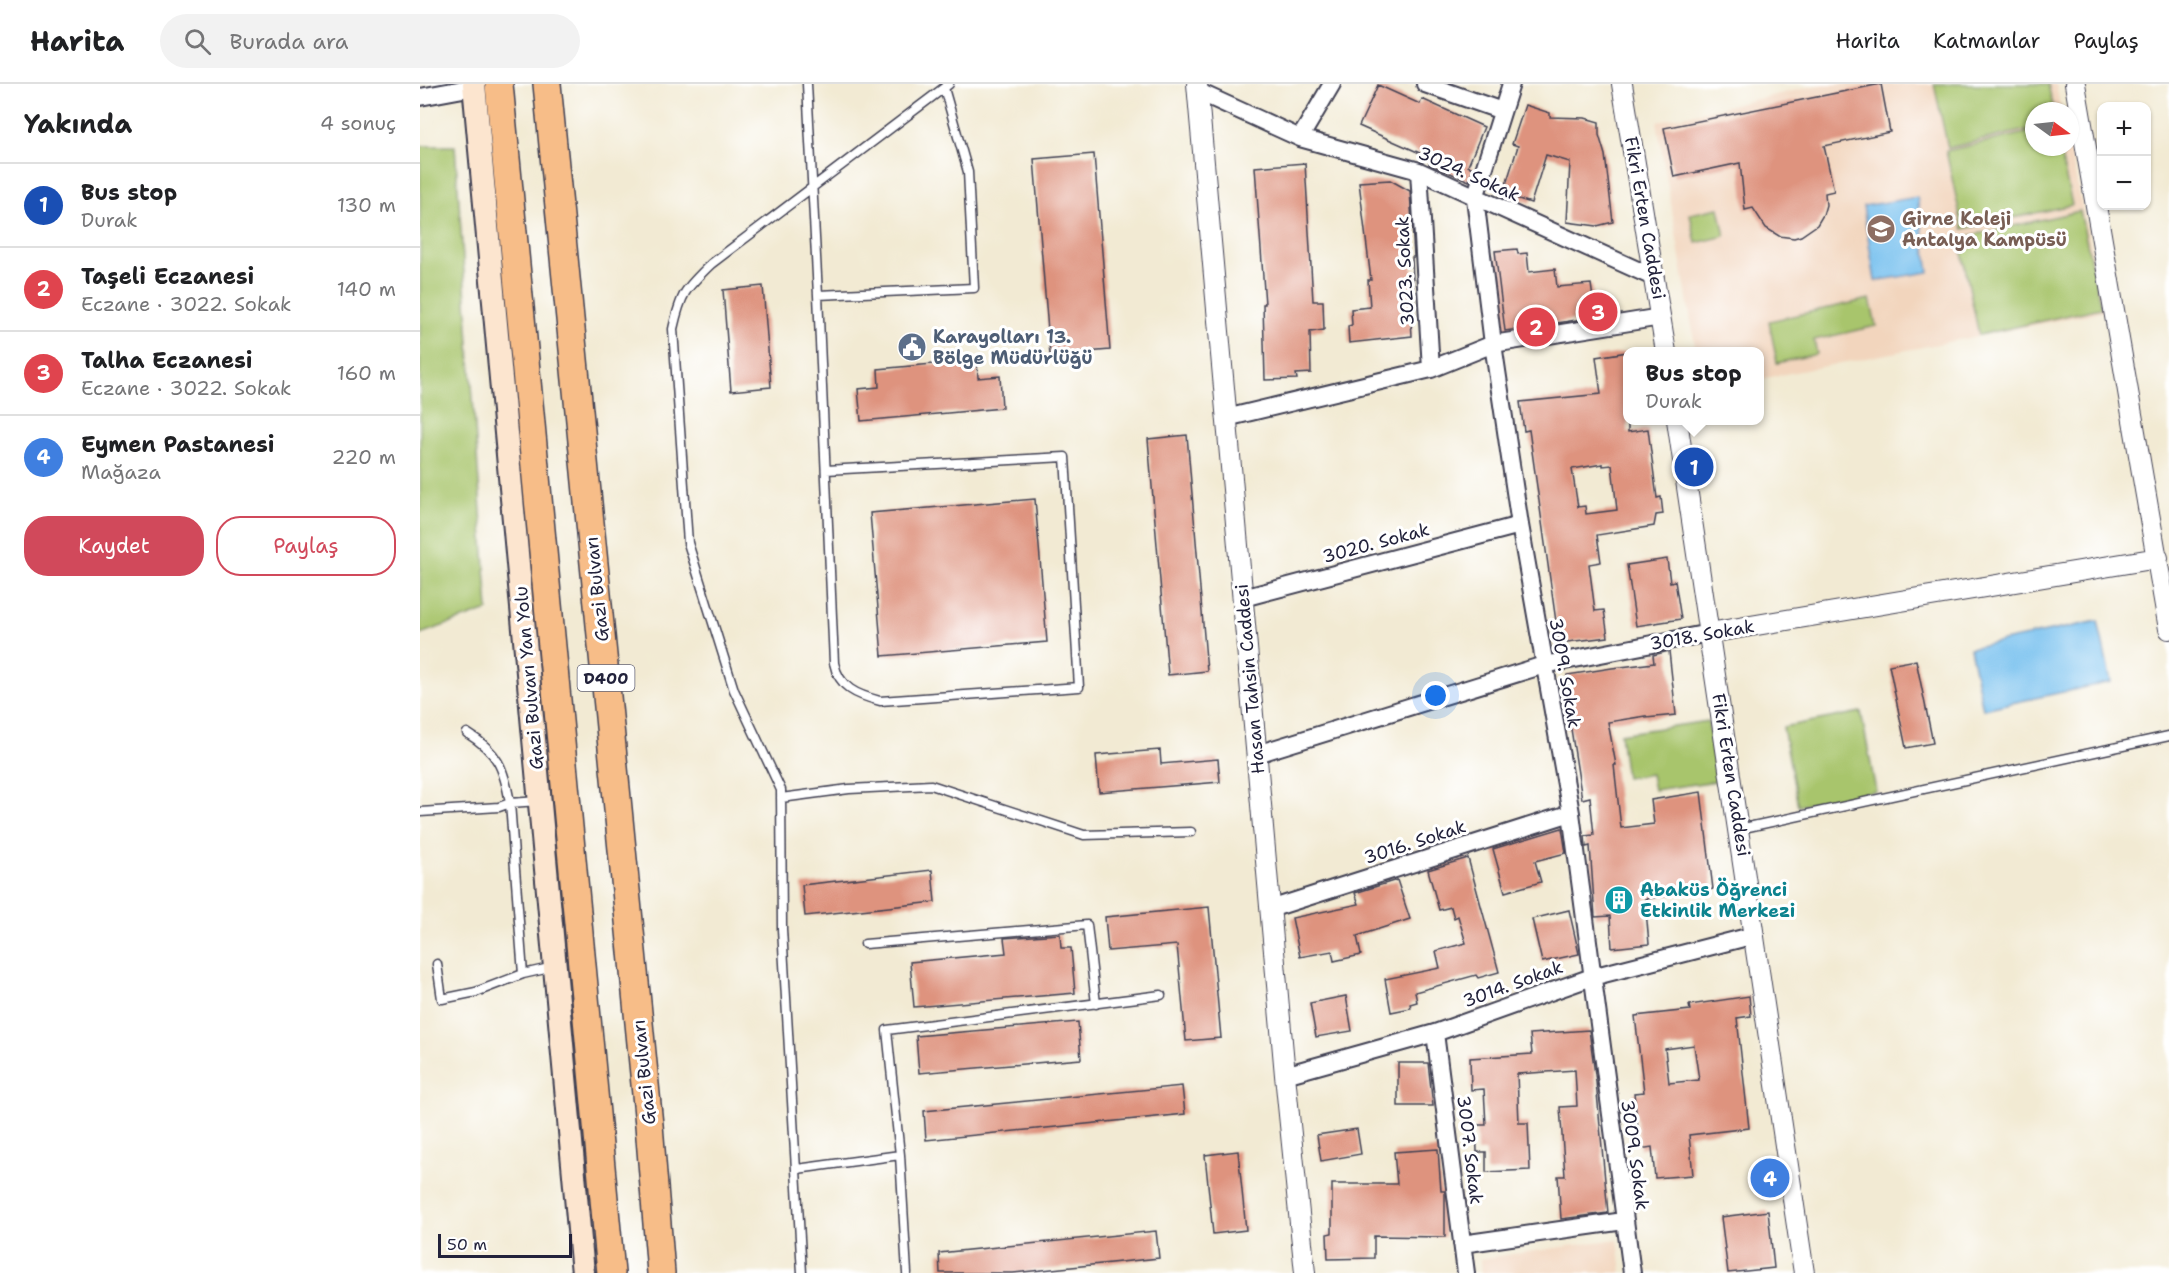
<!DOCTYPE html>
<html lang="tr">
<head>
<meta charset="utf-8">
<style>
	:root { --surface:#fff; --page:#f2f2f2; --text:#202124; --muted:#757577; --line:#e0e0e0; --accent:#d1495b }
	body { margin:0; font-family:"Shantell Sans",sans-serif; background:var(--page); color:var(--text) }
	.controls { position:absolute; right:18px; top:18px; display:grid; overflow:hidden; border-radius:12px; box-shadow:0 2px 4px #0004 }
	.controls button { width:54px; height:54px; display:grid; place-items:center; padding:0; border:0; border-bottom:2px solid var(--line); background:var(--surface); color:var(--text); font:30px sans-serif }
	.compass { position:absolute; left:1605px; top:18px; width:54px; height:54px; border-radius:50%; background:var(--surface); box-shadow:0 2px 4px #0004; rotate:105deg }
	.scale { position:absolute; left:18px; bottom:15px; width:134px; box-sizing:border-box; padding-left:6px; border:3px solid #22223b; border-top:0; font-size:16px; line-height:21px; white-space:nowrap; color:#22223b; -webkit-text-stroke:4px #fff; paint-order:stroke }
	.you { position:absolute; left:1016px; top:612px; width:21px; height:21px; margin:-15px; border:4px solid #fff; border-radius:50%; background:#1a73e8; box-shadow:0 0 0 9px #1a73e833 }
	.badge { display:grid; place-items:center; width:39px; height:39px; border-radius:50%; background:var(--accent); color:#fff; font-size:20px; font-weight:700 }
	.pin { position:absolute; translate:-50% -50%; border:3px solid #fff; box-shadow:0 2px 6px #0006 }
	.popup { position:absolute; left:1203px; top:263px; width:141px; height:78px; box-sizing:border-box; display:grid; place-content:center; border-radius:12px; background:var(--surface); filter:drop-shadow(0 2px 4px #0005); font-size:20px; white-space:nowrap; color:var(--muted) }
	.popup b { font-size:22px; color:var(--text) }
	.popup::after { content:''; position:absolute; left:50%; top:100%; margin-left:-12px; border:12px solid transparent; border-top-color:var(--surface) }
	.list { margin:0; padding:0; list-style:none }
	h2 { display:flex; justify-content:space-between; align-items:center; height:78px; margin:0; padding:0 24px; font-size:26px }
	h2 small { font-size:20px; font-weight:400; color:var(--muted) }
	.list li { display:grid; grid-template-columns:39px 1fr auto; gap:18px; align-items:center; box-sizing:border-box; height:84px; padding:0 24px; border-top:2px solid var(--line) }
	.list b { display:block; font-size:22px; white-space:nowrap }
	.list p { margin:0; font-size:20px; white-space:nowrap; color:var(--muted) }
	.list em { font-size:20px; font-style:normal; color:var(--muted) }
	.actions { display:flex; gap:12px; padding:18px 24px }
	.actions a { flex:1; padding:14px 0; border:2px solid var(--accent); border-radius:24px; text-align:center; font-size:21px; color:var(--accent) }
	.actions .main { background:var(--accent); color:#fff }
	.icon { flex:none; width:33px; height:33px; fill:none; stroke:currentColor; stroke-width:2; stroke-linecap:round; stroke-linejoin:round }
	.map { position:relative; flex:none; width:1749px; height:1189px; overflow:hidden }
	header { display:flex; align-items:center; gap:36px; box-sizing:border-box; height:84px; padding:0 30px; background:var(--surface); border-bottom:2px solid var(--line) }
	header strong { font-size:28px }
	nav { display:flex; gap:33px; margin-inline-start:auto; font-size:21px }
	.search { width:420px; height:54px; background:var(--page); display:flex; align-items:center; gap:15px; box-sizing:border-box; padding:0 21px; border-radius:33px; color:var(--muted); font-size:22px }
	main { display:flex }
	aside { flex:1; background:var(--surface) }
	.map>svg:first-child { display:block }
	.built { fill:#f2d5bd }
	.green { fill:#a8c56c; stroke:#657454; stroke-width:1.5 }
	.water { fill:#74bfee; stroke:#4b7094; stroke-width:1.5 }
	.building { fill:#de937e; fill-rule:evenodd }
	.lines { fill:none; stroke-linecap:round; stroke-linejoin:round }
	.service-casing { stroke:#414052; stroke-width:11 }
	.minor-casing { stroke:#414052; stroke-width:20 }
	.tertiary-casing { stroke:#414052; stroke-width:22 }
	.secondary-casing { stroke:#414052; stroke-width:26 }
	.trunk-casing { stroke:#414052; stroke-width:30 }
	.service { stroke:#fff; stroke-width:8 }
	.minor { stroke:#fff; stroke-width:16 }
	.tertiary { stroke:#fff; stroke-width:20 }
	.secondary { stroke:#fce5cf; stroke-width:22 }
	.trunk { stroke:#f7bd88; stroke-width:27 }
	.labels { text-anchor:middle; dominant-baseline:central; stroke-width:6; stroke-linejoin:round; paint-order:stroke }
	.shield { fill:#fff; stroke:#646476; stroke-width:1.5 }
	.shield-label { font-size:16px; font-weight:bold; fill:#22223b }
	.street-label { font-size:18px; fill:#22223b; stroke:#fff }
	.education-label { font-size:18px; font-weight:bold; fill:#785e54; stroke:#fff; text-anchor:start }
	.service-label { font-size:18px; font-weight:bold; fill:#4e5e75; stroke:#fff; text-anchor:start }
	.culture-label { font-size:18px; font-weight:bold; fill:#0d838f; stroke:#fff; text-anchor:start }
</style>
</head>
<body>
<header>
<strong>Harita</strong>
<div class="search"><svg class="icon" aria-label="search" viewBox="0 0 24 24"><circle cx="10" cy="10" r="6"/><path d="M15 15l6 6"/></svg>Burada ara</div>
<nav><a>Harita</a><a>Katmanlar</a><a>Paylaş</a></nav>
</header>
<main>
<aside>
<h2>Yakında<small>4 sonuç</small></h2>
<ul class="list">
<li><span class="badge" style="background:#1a4fb4">1</span><div><b>Bus stop</b><p>Durak</p></div><em>130 m</em></li>
<li><span class="badge" style="background:#e0444e">2</span><div><b>Taşeli Eczanesi</b><p>Eczane · 3022. Sokak</p></div><em>140 m</em></li>
<li><span class="badge" style="background:#e0444e">3</span><div><b>Talha Eczanesi</b><p>Eczane · 3022. Sokak</p></div><em>160 m</em></li>
<li><span class="badge" style="background:#3f7fe0">4</span><div><b>Eymen Pastanesi</b><p>Mağaza</p></div><em>220 m</em></li>
</ul>
<div class="actions"><a class="main">Kaydet</a><a>Paylaş</a></div>
</aside>
<div class="map">
<svg width="1749" height="1189" viewBox="0 0 1749 1189">
	<rect width="100%" height="100%" fill="#fff"/>
	<filter id="ink" filterUnits="userSpaceOnUse"><feTurbulence type="fractalNoise" baseFrequency=".0167" numOctaves="2"/><feDisplacementMap in="SourceGraphic" scale="12" xChannelSelector="R" yChannelSelector="G"/><feConvolveMatrix kernelMatrix="1 2 1 2 8 2 1 2 1" color-interpolation-filters="sRGB"/></filter>
	<filter id="wash" filterUnits="userSpaceOnUse"><feTurbulence type="fractalNoise" baseFrequency=".008" numOctaves="4" result="noise"/><feDisplacementMap in="SourceGraphic" scale="24" xChannelSelector="R" yChannelSelector="G"/><feGaussianBlur stdDeviation="1.35" result="paint"/><feColorMatrix in="noise" values="0 0 0 0 0 0 0 0 0 0 0 0 0 0 0 0 0 1.4 0 .05"/><feComposite in="paint" operator="in"/></filter>
	<g filter="url(#wash)">
		<rect width="100%" height="100%" fill="#f2ead3"/>
		<path class="built" d="M 1403,0 L 1636,0 L 1641,27 L 1614,27 L 1614,63 L 1649,63 L 1685,227 L 1340,295 L 1340,268 L 1276,267 L 1237,38 Z
			M 1198,1155 L 1202,1189 L 1061,1189 L 1060,1175 Z"/>
		<path class="green" d="M 1514,0 L 1628,0 L 1634,27 L 1614,27 L 1614,44 L 1528,64 Z
			M 1614,47 L 1614,63 L 1639,63 L 1652,121 L 1543,145 L 1526,67 Z
			M 0,62 L 35,62 L 68,526 L 0,550 Z
			M 1299,124 L 1305,152 L 1276,159 L 1270,130 Z
			M 1660,127 L 1681,224 L 1559,251 L 1539,154 Z
			M 1450,215 L 1456,242 L 1394,256 L 1397,270 L 1357,279 L 1349,237 Z
			M 1441,628 L 1456,707 L 1378,722 L 1363,643 Z
			M 1288,637 L 1296,697 L 1234,706 L 1231,690 L 1206,694 L 1200,650 Z"/>
		<path class="water" d="M 1497,113 L 1509,188 L 1455,197 L 1443,122 Z
			M 1678,537 L 1691,598 L 1563,625 L 1550,564 Z"/>
		<g id="blocks">
			<path class="building" d="M 1461,0 L 1470,48 L 1404,62 L 1414,107 L 1405,109 L 1406,121 L 1403,131 L 1397,141 L 1381,152 L 1374,154 L 1359,152 L 1346,144 L 1333,124 L 1325,126 L 1320,79 L 1254,93 L 1244,44 Z
				M 958,1 L 1000,20 L 1002,15 L 1064,43 L 1048,82 L 1053,84 L 1049,97 L 1009,80 L 1011,74 L 939,42 Z
				M 1105,21 L 1130,29 L 1130,33 L 1165,34 L 1179,38 L 1179,51 L 1185,71 L 1193,138 L 1177,142 L 1147,138 L 1150,78 L 1126,71 L 1111,119 L 1083,110 L 1098,62 L 1092,60 Z
				M 674,70 L 690,266 L 630,271 L 614,75 Z
				M 885,79 L 893,217 L 903,217 L 904,246 L 890,248 L 891,289 L 876,290 L 877,295 L 845,296 L 843,220 L 845,220 L 835,83 Z
				M 970,96 L 990,107 L 994,173 L 992,173 L 994,221 L 990,220 L 992,252 L 929,259 L 928,242 L 932,241 L 931,225 L 950,223 L 948,196 L 951,196 L 939,98 Z
				M 1097,165 L 1098,170 L 1107,169 L 1109,188 L 1135,185 L 1137,203 L 1171,200 L 1174,222 L 1187,220 L 1188,231 L 1085,247 L 1075,167 Z
				M 343,202 L 351,303 L 311,307 L 303,206 Z
				M 1208,268 L 1208,348 L 1228,345 L 1237,414 L 1241,413 L 1243,430 L 1236,431 L 1234,442 L 1177,451 L 1181,478 L 1169,480 L 1175,527 L 1184,526 L 1188,553 L 1139,559 L 1109,346 L 1104,347 L 1100,318 L 1181,310 L 1176,273 ZM 1183,380 L 1183,382 L 1192,381 L 1197,426 L 1166,430 L 1165,422 L 1158,423 L 1152,385 Z
				M 557,276 L 558,294 L 580,292 L 582,324 L 441,337 L 438,305 L 459,303 L 458,285 Z
				M 767,351 L 787,587 L 748,591 L 728,355 Z
				M 615,415 L 627,558 L 462,572 L 450,429 Z
				M 1247,475 L 1250,498 L 1255,497 L 1261,535 L 1216,542 L 1207,481 Z
				M 1249,567 L 1256,631 L 1226,634 L 1226,632 L 1188,638 L 1196,681 L 1194,681 L 1201,744 L 1234,740 L 1231,716 L 1281,708 L 1293,805 L 1225,815 L 1229,860 L 1192,864 L 1190,832 L 1175,833 L 1170,762 L 1166,763 L 1165,752 L 1174,751 L 1170,713 L 1162,715 L 1151,645 L 1147,645 L 1142,614 L 1151,613 L 1147,591 L 1192,584 L 1234,579 L 1233,571 Z
				M 1496,576 L 1513,659 L 1486,664 L 1469,581 Z
				M 740,666 L 741,680 L 798,675 L 800,698 L 679,708 L 676,671 Z
				M 1142,744 L 1146,769 L 1115,777 L 1121,798 L 1085,808 L 1073,765 Z
				M 1048,774 L 1079,888 L 1058,894 L 1056,891 L 995,908 L 997,918 L 990,920 L 991,924 L 971,928 L 965,895 L 1020,884 L 1016,867 L 1046,859 L 1038,832 L 1034,834 L 1031,823 L 1019,826 L 1008,786 Z
				M 512,786 L 515,818 L 385,832 L 382,801 Z
				M 977,796 L 990,835 L 937,852 L 941,871 L 914,877 L 912,867 L 880,873 L 872,834 L 939,820 L 935,809 Z
				M 789,823 L 801,954 L 766,957 L 757,861 L 688,867 L 685,833 Z
				M 1149,826 L 1159,870 L 1122,878 L 1112,835 Z
				M 640,850 L 641,864 L 651,864 L 655,909 L 494,923 L 490,878 L 586,869 L 584,854 Z
				M 926,912 L 932,947 L 896,953 L 890,919 Z
				M 1329,912 L 1331,932 L 1317,934 L 1329,1044 L 1269,1051 L 1273,1091 L 1235,1094 L 1232,1063 L 1220,1065 L 1214,1009 L 1224,1008 L 1215,932 L 1270,926 L 1269,921 ZM 1274,961 L 1279,996 L 1249,999 L 1245,965 Z
				M 658,938 L 661,975 L 499,989 L 496,952 Z
				M 1169,946 L 1176,998 L 1188,1129 L 1141,1135 L 1138,1092 L 1145,1092 L 1140,1023 L 1157,1022 L 1155,986 L 1097,990 L 1099,1039 L 1108,1039 L 1110,1086 L 1066,1088 L 1066,1068 L 1057,1068 L 1056,1041 L 1066,1041 L 1064,1005 L 1051,1006 L 1050,974 L 1112,970 L 1110,950 Z
				M 978,979 L 1008,979 L 1013,1022 L 978,1022 Z
				M 762,1002 L 765,1030 L 506,1056 L 504,1027 Z
				M 937,1045 L 941,1070 L 901,1077 L 897,1051 Z
				M 1018,1065 L 1021,1107 L 1025,1107 L 1025,1153 L 954,1152 L 954,1174 L 908,1175 L 907,1150 L 912,1149 L 912,1100 L 977,1100 L 974,1068 Z
				M 818,1067 L 826,1146 L 793,1150 L 785,1071 Z
				M 1348,1127 L 1354,1184 L 1308,1189 L 1301,1133 Z
				M 736,1147 L 739,1174 L 593,1189 L 520,1189 L 519,1169 Z"/>
		</g>
	</g>
	<g filter="url(#ink)">
		<use href="#blocks" fill-opacity="0" stroke="#414052" stroke-width="1.5"/>
		<g class="lines">
			<g class="service-casing">
				<path id="service" d="M 387,0 L 398,211 L 554,204 L 548,88 L 524,4
					M 398,211 L 414,579 C 419,604 437,611 460,617 L 659,603 L 645,373 L 406,386
					M 47,649 C 78,668 84,684 90,719 L 119,717
					M 361,714 L 429,705 L 511,701 L 664,751 L 771,748
					M 0,728 L 79,723 L 90,719 L 103,890
					M 1319,745 L 1749,652
					M 445,860 L 667,841 L 676,920
					M 17,880 L 22,915 L 56,908 L 103,890 L 134,883
					M 480,1071 L 487,1189
					M 377,1085 L 480,1071 L 467,946 L 741,911
					M 382,1189 L 362,845 L 361,706 L 314,606 L 268,459 L 253,245 C 261,209 265,205 291,180 L 529,0"/>
			</g>
			<g class="minor-casing">
				<path id="minor" d="M 1005,0 L 1082,27
					M 1091,0 L 1055,114 L 1073,260 L 1100,441 L 1151,729 L 1212,1189
					M 777,7 L 880,54 L 999,87 L 1235,194
					M 0,13 L 54,3
					M 880,54 L 912,0
					M 999,87 L 1011,285
					M 806,334 L 1011,285 L 1073,260 L 1241,233
					M 823,514 L 1100,441
					M 837,670 L 1124,581 L 1289,549
					M 850,825 L 1151,729
					M 1015,949 L 1046,1189
					M 865,991 L 1015,949 L 1172,893 L 1335,851
					M 1042,1160 L 1204,1137"/>
			</g>
			<g class="tertiary-casing">
				<path id="tertiary" d="M 777,0 L 865,991 L 885,1189
					M 1202,0 L 1246,268
					M 1655,0 L 1749,545
					M 1257,336 L 1384,1189
					M 1289,549 L 1738,474"/>
			</g>
			<g class="secondary-casing">
				<path id="secondary" d="M 54,0 L 163,1189"/>
			</g>
			<g class="trunk-casing">
				<path id="trunk" d="M 79,0 L 191,1189
					M 127,0 L 229,1041 L 241,1189"/>
			</g>
			<use href="#service" class="service"/>
			<use href="#minor" class="minor"/>
			<use href="#tertiary" class="tertiary"/>
			<use href="#secondary" class="secondary"/>
			<use href="#trunk" class="trunk"/>
		</g>
	</g>
	<defs>
		<g id="school-disc" transform="scale(1.5)"><circle r="9.5" fill="#8d6e63" stroke="#fff"/><path d="M0-5L7-2L0 1L-7-2ZM-4 1L0 2.5L4 1V4Q0 6-4 4Z" fill="#fff"/></g>
		<g id="civic-disc" transform="scale(1.5)"><circle r="9.5" fill="#5c6f8a" stroke="#fff"/><path d="M-.6-6.5H3V-4.5H.6V-3L4-1V1h2V6H-6V1h2V-1L-.6-3ZM-1.2 2.5V6h2.4V2.5Z" fill="#fff"/></g>
		<g id="building-disc" transform="scale(1.5)"><circle r="9.5" fill="#0f9aa8" stroke="#fff"/><path d="M-4-6H4V6H1V3H-1V6H-4ZM-2.5-4.3h1.7v1.8h-1.7ZM.8-4.3h1.7v1.8H.8ZM-2.5-1h1.7V.8h-1.7ZM.8-1h1.7V.8H.8Z" fill="#fff"/></g>
	</defs>
	<g fill-rule="evenodd">
		<use href="#school-disc" x="1461" y="145"/>
		<use href="#civic-disc" x="492" y="263"/>
		<use href="#building-disc" x="1199" y="816"/>
	</g>
	<g class="labels">
		<rect class="shield" x="157.5" y="581" width="57" height="26" rx="4.5"/>
		<g class="shield-label">
			<text x="186" y="594">D400</text>
		</g>
		<g class="street-label">
			<text transform="translate(1049 90) rotate(24)">3024. Sokak</text>
			<text transform="translate(1225 134) rotate(80)">Fikri Erten Caddesi</text>
			<text transform="translate(985 187) rotate(-93)">3023. Sokak</text>
			<text transform="translate(956 459) rotate(-15)">3020. Sokak</text>
			<text transform="translate(177 505) rotate(-96)">Gazi Bulvarı</text>
			<text transform="translate(1282 551) rotate(-10)">3018. Sokak</text>
			<text transform="translate(1145 589) rotate(80)">3009. Sokak</text>
			<text transform="translate(109 594) rotate(-95)">Gazi Bulvarı Yan Yolu</text>
			<text transform="translate(830 595) rotate(-95)">Hasan Tahsin Caddesi</text>
			<text transform="translate(1311 691) rotate(81)">Fikri Erten Caddesi</text>
			<text transform="translate(995 758) rotate(-18)">3016. Sokak</text>
			<text transform="translate(1093 900) rotate(-20)">3014. Sokak</text>
			<text transform="translate(224 988) rotate(-96)">Gazi Bulvarı</text>
			<text transform="translate(1050 1066) rotate(83)">3007. Sokak</text>
			<text transform="translate(1215 1071) rotate(82)">3009. Sokak</text>
		</g>
		<g class="education-label">
			<text x="1482" y="135">Girne Koleji<tspan x="1482" dy="21">Antalya Kampüsü</tspan></text>
		</g>
		<g class="service-label">
			<text x="513" y="253">Karayolları 13.<tspan x="513" dy="21">Bölge Müdürlüğü</tspan></text>
		</g>
		<g class="culture-label">
			<text x="1220" y="806">Abaküs Öğrenci<tspan x="1220" dy="21">Etkinlik Merkezi</tspan></text>
		</g>
	</g>
</svg>
<div class="controls">
<button>+</button>
<button>−</button>
</div>
<svg class="compass" viewBox="-18 -18 36 36"><path d="M0-13l5 13h-10z" fill="#e53935"/><path d="M0 13l5-13h-10z" fill="#757577"/></svg>
<div class="scale">50 m</div>
<div class="you"></div>
<div class="pin badge" style="left:1274px;top:383px;background:#1a4fb4">1</div>
<div class="popup"><b>Bus stop</b>Durak</div>
<div class="pin badge" style="left:1116px;top:243px;background:#e0444e">2</div>
<div class="pin badge" style="left:1178px;top:228px;background:#e0444e">3</div>
<div class="pin badge" style="left:1350px;top:1094px;background:#3f7fe0">4</div>
</div>
</main>
</body>
</html>
